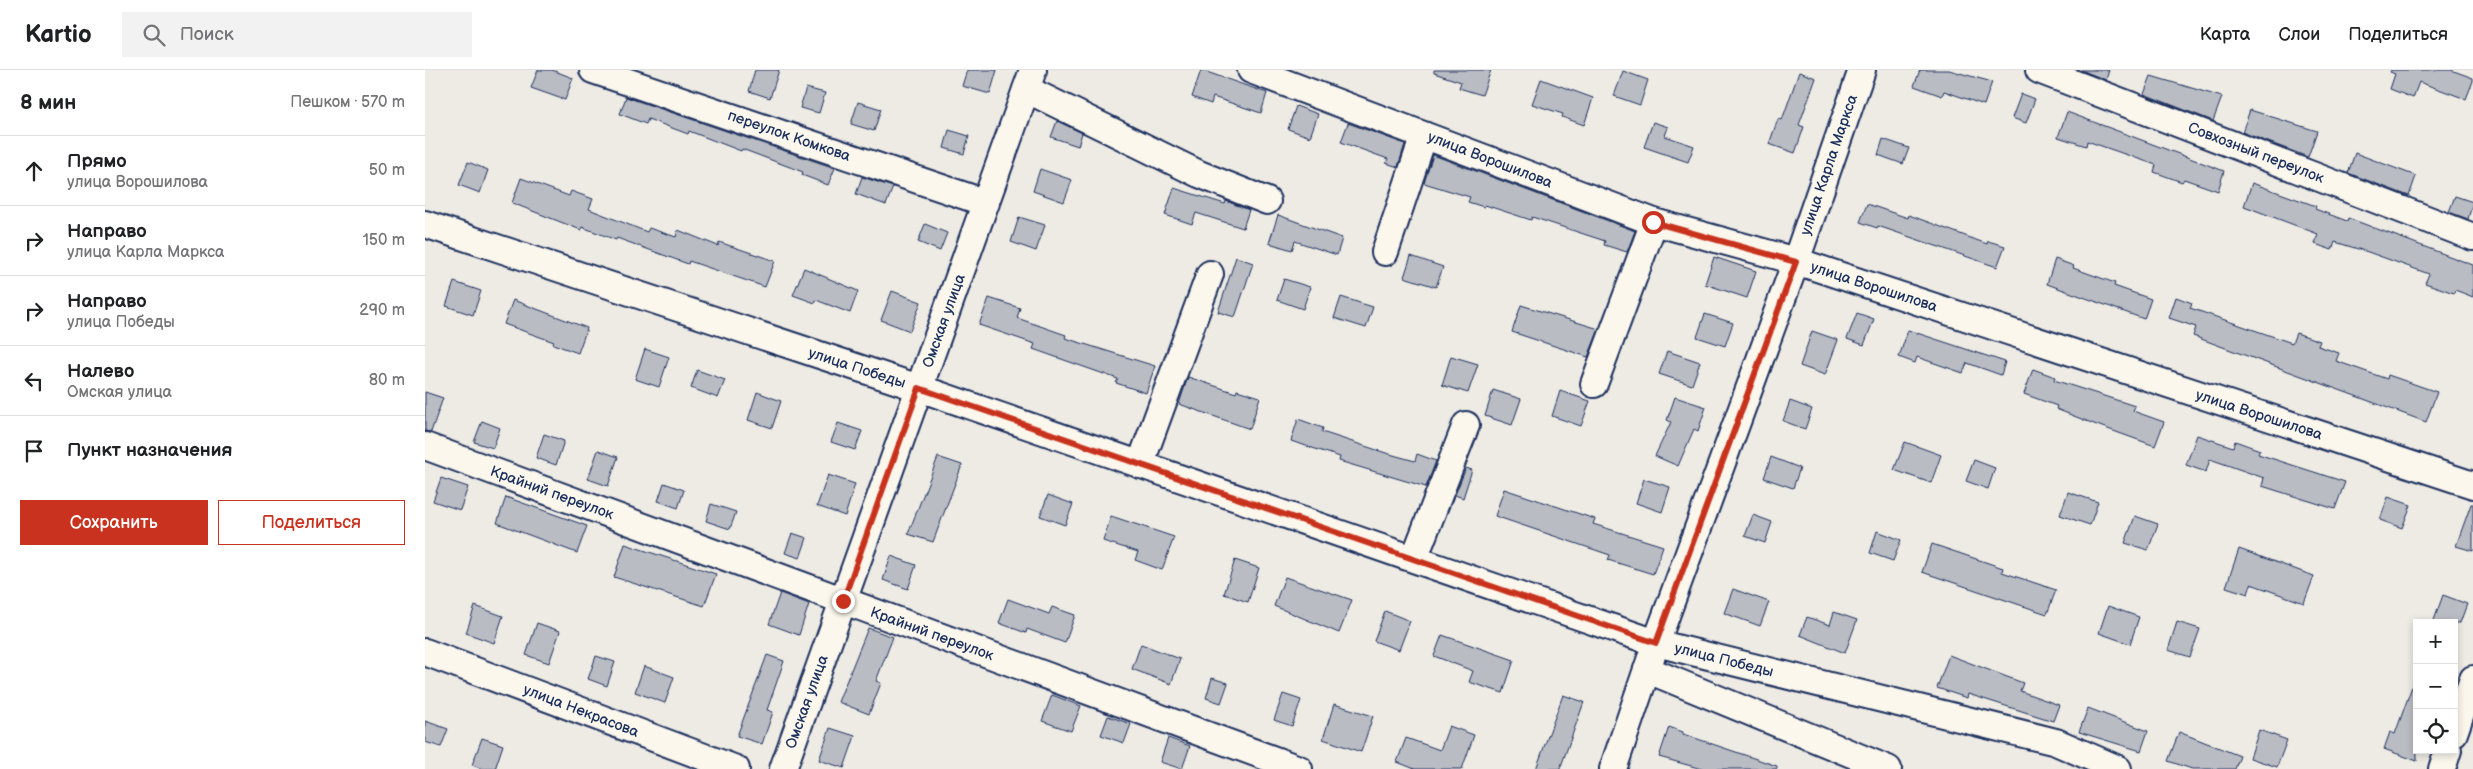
<!DOCTYPE html>
<html lang="ru">
<head>
<meta charset="utf-8">
<style>
	:root { --surface:#fff; --page:#f2f2f2; --text:#202124; --muted:#757577; --line:#e0e0e0; --accent:#c8321e }
	body { margin:0; font-family:"Balsamiq Sans",sans-serif; background:var(--page); color:var(--text) }
	.controls { position:absolute; right:15px; bottom:15px; display:grid; overflow:hidden; border-radius:0px; box-shadow:0 2px 8px #0003 }
	.controls button { width:45px; height:45px; display:grid; place-items:center; padding:0; border:0; border-bottom:1px solid var(--line); background:var(--surface); color:var(--text); font:25px sans-serif }
	.stop { position:absolute; width:15px; height:15px; margin:-11px; border:4px solid #c8321e; border-radius:50%; background:#fff }
	.stop.end { background:#c8321e; border-color:#fff; box-shadow:0 1px 5px #0008 }
	.list { margin:0; padding:0; list-style:none }
	h2 { display:flex; justify-content:space-between; align-items:center; height:65px; margin:0; padding:0 20px; font-size:21px }
	h2 small { font-size:16px; font-weight:400; color:var(--muted) }
	.list li { display:grid; grid-template-columns:32px 1fr auto; gap:15px; align-items:center; box-sizing:border-box; height:70px; padding:0 20px; border-top:1px solid var(--line) }
	.list b { display:block; font-size:19px; white-space:nowrap }
	.list p { margin:0; font-size:16px; white-space:nowrap; color:var(--muted) }
	.list em { font-size:16px; font-style:normal; color:var(--muted) }
	.actions { display:flex; gap:10px; padding:15px 20px }
	.actions a { flex:1; padding:11px 0; border:1px solid var(--accent); border-radius:0px; text-align:center; font-size:18px; color:var(--accent) }
	.actions .main { background:var(--accent); color:#fff }
	.icon { flex:none; width:28px; height:28px; fill:none; stroke:currentColor; stroke-width:2; stroke-linecap:round; stroke-linejoin:round }
	.map { position:relative; flex:none; width:2048px; height:699px; overflow:hidden }
	header { display:flex; align-items:center; gap:30px; box-sizing:border-box; height:70px; padding:0 25px; background:var(--surface); border-bottom:1px solid var(--line) }
	header strong { font-size:24px }
	nav { display:flex; gap:28px; margin-inline-start:auto; font-size:18px }
	.search { width:350px; height:45px; background:var(--page); display:flex; align-items:center; gap:12px; box-sizing:border-box; padding:0 18px; border-radius:0px; color:var(--muted); font-size:19px }
	main { display:flex }
	aside { flex:1; background:var(--surface) }
	.map>svg:first-child { display:block }
	.building { fill:#b9bcc3; stroke:#1b2f5e }
	.lines { fill:none; stroke-linecap:round; stroke-linejoin:round }
	.minor-casing { stroke:#1b2f5e; stroke-width:30 }
	.minor { stroke:#fbf7ec; stroke-width:26 }
	.route { stroke:#c8321e; stroke-width:6 }
	.labels { text-anchor:middle; dominant-baseline:central; stroke-width:4; stroke-linejoin:round; paint-order:stroke }
	.street-label { font-size:15px; fill:#1b2f5e; stroke:#fbf7ec }
</style>
</head>
<body>
<header>
<strong>Kartio</strong>
<div class="search"><svg class="icon" aria-label="search" viewBox="0 0 24 24"><circle cx="10" cy="10" r="6"/><path d="M15 15l6 6"/></svg>Поиск</div>
<nav><a>Карта</a><a>Слои</a><a>Поделиться</a></nav>
</header>
<main>
<aside>
<h2>8 мин<small>Пешком · 570 m</small></h2>
<ul class="list">
<li><svg class="icon" aria-label="ahead" viewBox="0 0 24 24"><path d="M12 20V5M6 11l6-6 6 6"/></svg><div><b>Прямо</b><p>улица Ворошилова</p></div><em>50 m</em></li>
<li><svg class="icon" aria-label="right" viewBox="0 0 24 24"><path d="M7 20v-9h11M14 6l5 5-5 5"/></svg><div><b>Направо</b><p>улица Карла Маркса</p></div><em>150 m</em></li>
<li><svg class="icon" aria-label="right" viewBox="0 0 24 24"><path d="M7 20v-9h11M14 6l5 5-5 5"/></svg><div><b>Направо</b><p>улица Победы</p></div><em>290 m</em></li>
<li><svg class="icon" aria-label="left" viewBox="0 0 24 24"><path d="M17 20v-9H6M10 6l-5 5 5 5"/></svg><div><b>Налево</b><p>Омская улица</p></div><em>80 m</em></li>
<li><svg class="icon" aria-label="arrive" viewBox="0 0 24 24"><path d="M6 21V4h12l-3 4 3 4H6"/></svg><div><b>Пункт назначения</b></div></li>
</ul>
<div class="actions"><a class="main">Сохранить</a><a>Поделиться</a></div>
</aside>
<div class="map">
<svg width="2048" height="699" viewBox="0 0 2048 699">
	<rect width="100%" height="100%" fill="#eeebe4"/>
	<filter id="ink" filterUnits="userSpaceOnUse"><feTurbulence type="fractalNoise" baseFrequency=".02" numOctaves="2"/><feDisplacementMap in="SourceGraphic" scale="10" xChannelSelector="R" yChannelSelector="G"/><feConvolveMatrix kernelMatrix="1 2 1 2 8 2 1 2 1" color-interpolation-filters="sRGB"/></filter>
	<g filter="url(#ink)">
		<path class="building" d="M 113,0 L 127,0 L 148,8 L 140,30 L 106,18 Z
			M 330,0 L 354,0 L 345,28 L 324,21 Z
			M 542,0 L 572,0 L 565,24 L 537,16 Z
			M 776,0 L 842,23 L 836,43 L 788,27 L 786,34 L 767,27 Z
			M 1009,0 L 1066,0 L 1057,25 L 1034,18 L 1036,12 L 1009,3 Z
			M 1495,0 L 1524,0 L 1567,12 L 1559,35 L 1519,21 L 1517,26 L 1489,16 Z
			M 1656,0 L 1684,0 L 1681,10 Z
			M 1966,0 L 2026,0 L 2048,8 L 2048,11 L 2041,29 L 1994,12 L 1988,28 L 1965,19 L 1970,4 L 1965,2 Z
			M 1198,1 L 1223,10 L 1215,35 L 1189,26 Z
			M 1374,2 L 1391,8 L 1374,55 L 1379,57 L 1370,83 L 1344,74 L 1353,49 L 1357,50 Z
			M 1726,6 L 1797,27 L 1788,51 L 1719,24 Z
			M 1116,9 L 1168,28 L 1159,55 L 1137,47 L 1138,44 L 1107,34 Z
			M 381,18 L 400,23 L 394,43 L 375,38 Z
			M 1596,24 L 1610,29 L 1601,53 L 1587,48 Z
			M 201,27 L 410,98 L 403,115 L 377,105 L 378,102 L 317,79 L 316,81 L 264,61 L 263,64 L 223,49 L 221,54 L 195,44 Z
			M 433,32 L 456,39 L 449,61 L 426,54 Z
			M 871,36 L 893,44 L 885,67 L 863,59 Z
			M 1825,40 L 1892,61 L 1883,87 L 1817,62 Z
			M 1642,42 L 1799,101 L 1793,121 L 1759,109 L 1757,112 L 1729,102 L 1731,95 L 1662,71 L 1661,76 L 1633,67 Z
			M 632,51 L 657,63 L 653,76 L 626,67 Z
			M 1228,52 L 1243,57 L 1240,66 L 1269,76 L 1263,92 L 1219,77 Z
			M 923,53 L 980,74 L 973,97 L 961,93 L 963,89 L 916,72 Z
			M 524,60 L 544,66 L 539,84 L 519,78 Z
			M 1458,69 L 1484,78 L 1478,94 L 1453,85 Z
			M 1930,83 L 1991,106 L 1984,126 L 1923,103 Z
			M 1008,85 L 1210,161 L 1202,182 L 1179,175 L 1180,171 L 1107,147 L 1106,150 L 1060,135 L 1059,137 L 1043,132 L 1045,127 L 999,113 Z
			M 43,92 L 63,100 L 55,123 L 34,115 Z
			M 615,99 L 647,110 L 639,132 L 608,121 Z
			M 437,107 L 468,117 L 461,135 L 431,124 Z
			M 96,108 L 144,126 L 146,121 L 168,129 L 164,139 L 222,162 L 224,158 L 251,167 L 253,160 L 293,176 L 294,172 L 350,191 L 340,217 L 264,191 L 263,194 L 192,168 L 191,170 L 157,157 L 156,160 L 87,133 Z
			M 1827,113 L 1891,136 L 1890,139 L 1922,151 L 1923,148 L 2048,195 L 2048,227 L 2030,220 L 2029,223 L 2000,213 L 2004,204 L 1943,182 L 1910,172 L 1907,180 L 1890,174 L 1893,164 L 1819,136 Z
			M 749,118 L 800,134 L 801,131 L 824,140 L 818,158 L 771,143 L 767,154 L 740,145 Z
			M 2030,126 L 2048,132 L 2043,149 L 2024,142 Z
			M 1442,134 L 1483,148 L 1484,145 L 1562,174 L 1563,171 L 1580,176 L 1572,197 L 1453,156 L 1452,158 L 1435,152 Z
			M 853,145 L 917,168 L 912,185 L 870,171 L 867,180 L 844,173 Z
			M 594,147 L 620,155 L 611,181 L 586,172 Z
			M 500,154 L 522,163 L 515,181 L 493,172 Z
			M 986,186 L 1018,197 L 1011,217 L 979,207 Z
			M 811,187 L 828,193 L 810,247 L 793,242 Z
			M 1289,187 L 1331,201 L 1322,228 L 1280,214 Z
			M 1630,189 L 1649,196 L 1648,198 L 1690,213 L 1689,216 L 1726,229 L 1719,249 L 1622,214 Z
			M 379,198 L 433,221 L 425,243 L 391,230 L 390,233 L 368,225 Z
			M 859,209 L 885,217 L 878,239 L 852,230 Z
			M 29,212 L 56,221 L 48,245 L 21,236 Z
			M 467,221 L 496,232 L 485,261 L 456,250 Z
			M 916,227 L 948,237 L 941,258 L 909,248 Z
			M 1751,227 L 1767,233 L 1765,238 L 1867,273 L 1871,263 L 1895,271 L 1893,276 L 1914,283 L 1911,291 L 1962,309 L 1963,305 L 2012,322 L 2001,352 L 1768,266 L 1771,257 L 1744,248 Z
			M 564,228 L 595,238 L 592,248 L 641,265 L 640,268 L 730,296 L 721,323 L 691,313 L 693,309 L 608,279 L 610,274 L 554,255 Z
			M 88,230 L 162,258 L 153,283 L 128,274 L 129,272 L 79,254 Z
			M 1096,235 L 1174,259 L 1163,287 L 1087,262 Z
			M 1432,243 L 1449,249 L 1439,275 L 1422,269 Z
			M 1280,244 L 1308,253 L 1300,276 L 1272,267 Z
			M 1483,260 L 1580,292 L 1576,305 L 1542,293 L 1538,303 L 1492,287 L 1490,293 L 1474,287 Z
			M 1387,261 L 1413,270 L 1400,305 L 1375,296 Z
			M 220,279 L 244,287 L 234,317 L 210,309 Z
			M 1242,281 L 1275,292 L 1267,315 L 1234,304 Z
			M 1026,286 L 1053,294 L 1043,323 L 1017,315 Z
			M 1608,299 L 1630,307 L 1629,310 L 1710,336 L 1708,341 L 1739,352 L 1730,376 L 1669,354 L 1631,339 L 1632,336 L 1599,324 Z
			M 272,300 L 300,310 L 293,328 L 266,318 Z
			M 763,307 L 811,323 L 812,320 L 835,327 L 825,359 L 754,334 Z
			M 1068,320 L 1096,329 L 1087,355 L 1060,346 Z
			M 1135,321 L 1165,331 L 1156,356 L 1127,346 Z
			M 0,322 L 18,328 L 6,362 L 0,361 Z
			M 332,322 L 356,331 L 347,358 L 323,350 Z
			M 1250,327 L 1281,337 L 1273,361 L 1269,359 L 1253,396 L 1230,386 L 1246,352 L 1242,350 Z
			M 1365,331 L 1387,339 L 1380,359 L 1358,351 Z
			M 873,349 L 898,358 L 897,362 L 961,383 L 990,391 L 992,384 L 1011,391 L 1001,417 L 914,391 L 915,387 L 866,371 Z
			M 57,351 L 75,358 L 68,378 L 49,372 Z
			M 413,353 L 437,361 L 430,380 L 406,372 Z
			M 119,364 L 139,371 L 131,395 L 111,388 Z
			M 1772,365 L 1808,377 L 1810,371 L 1835,380 L 1833,384 L 1920,412 L 1910,439 L 1837,416 L 1839,408 L 1785,389 L 1781,402 L 1761,395 Z
			M 1480,372 L 1516,385 L 1506,413 L 1469,400 Z
			M 173,380 L 193,387 L 183,416 L 163,409 Z
			M 513,387 L 537,395 L 508,472 L 483,464 Z
			M 1346,387 L 1375,398 L 1368,418 L 1339,408 Z
			M 1549,390 L 1570,398 L 1563,419 L 1541,411 Z
			M 1041,398 L 1047,400 L 1038,428 L 1030,425 Z
			M 403,405 L 430,414 L 420,446 L 392,436 Z
			M 16,408 L 43,417 L 35,440 L 8,431 Z
			M 1219,409 L 1245,417 L 1237,442 L 1211,433 Z
			M 239,413 L 259,420 L 253,438 L 233,431 Z
			M 1079,419 L 1170,449 L 1168,454 L 1238,476 L 1228,504 L 1183,490 L 1185,485 L 1070,446 Z
			M 1643,422 L 1673,432 L 1665,455 L 1635,445 Z
			M 623,425 L 648,434 L 640,455 L 615,446 Z
			M 81,427 L 162,456 L 152,483 L 72,453 Z
			M 1963,427 L 1986,435 L 1977,458 L 1955,450 Z
			M 286,434 L 311,442 L 305,459 L 281,451 Z
			M 2046,434 L 2048,434 L 2048,481 L 2031,476 Z
			M 1328,445 L 1347,452 L 1340,473 L 1320,466 Z
			M 686,446 L 749,467 L 737,500 L 710,490 L 713,482 L 678,471 Z
			M 1710,446 L 1733,454 L 1723,480 L 1700,473 Z
			M 1452,461 L 1476,470 L 1468,491 L 1445,483 Z
			M 367,463 L 382,468 L 375,488 L 360,483 Z
			M 200,474 L 291,504 L 279,536 L 189,507 Z
			M 1507,474 L 1578,498 L 1577,502 L 1631,520 L 1622,544 L 1497,502 Z
			M 1814,479 L 1889,506 L 1879,533 L 1826,514 L 1823,524 L 1801,517 Z
			M 466,486 L 491,495 L 483,519 L 458,510 Z
			M 810,490 L 834,498 L 823,532 L 799,524 Z
			M 860,507 L 927,530 L 914,563 L 849,536 Z
			M 1308,519 L 1344,532 L 1335,556 L 1299,543 Z
			M 355,523 L 384,534 L 374,565 L 344,554 Z
			M 2018,525 L 2042,534 L 2035,553 L 2008,553 Z
			M 583,529 L 624,544 L 627,537 L 650,545 L 640,573 L 602,559 L 601,563 L 574,553 Z
			M 50,536 L 78,546 L 69,573 L 41,563 Z
			M 1683,536 L 1714,547 L 1705,574 L 1674,563 Z
			M 960,541 L 985,551 L 974,580 L 949,571 Z
			M 1409,542 L 1432,550 L 1420,583 L 1375,565 L 1382,547 L 1405,555 Z
			M 1752,552 L 1775,559 L 1765,587 L 1743,580 Z
			M 112,553 L 135,561 L 124,593 L 101,585 Z
			M 443,558 L 468,567 L 451,611 L 456,613 L 444,644 L 413,632 Z
			M 1017,565 L 1089,590 L 1078,623 L 1044,612 L 1048,601 L 1009,586 Z
			M 716,574 L 755,589 L 746,614 L 707,599 Z
			M 342,585 L 359,591 L 342,640 L 348,642 L 337,674 L 312,666 Z
			M 1524,585 L 1598,613 L 1595,621 L 1634,635 L 1628,651 L 1543,624 L 1542,628 L 1512,618 Z
			M 171,586 L 190,592 L 182,616 L 163,609 Z
			M 219,596 L 249,607 L 240,633 L 210,622 Z
			M 787,608 L 803,613 L 796,633 L 781,628 Z
			M 1990,608 L 1992,609 L 1992,691 L 1959,679 L 1965,662 L 1970,664 Z
			M 858,624 L 876,630 L 867,656 L 849,650 Z
			M 627,625 L 656,636 L 646,661 L 617,651 Z
			M 1138,625 L 1159,632 L 1135,699 L 1111,699 Z
			M 909,634 L 948,646 L 936,682 L 898,669 Z
			M 1663,638 L 1723,661 L 1716,681 L 1654,662 Z
			M 683,646 L 706,654 L 699,673 L 676,665 Z
			M 0,651 L 23,659 L 16,677 L 0,672 Z
			M 1024,656 L 1049,665 L 1037,699 L 990,699 L 972,692 L 981,668 L 1015,680 Z
			M 1244,657 L 1258,662 L 1258,664 L 1352,696 L 1352,699 L 1277,699 L 1234,687 Z
			M 405,658 L 430,666 L 419,698 L 394,690 Z
			M 1834,660 L 1862,670 L 1852,697 L 1825,688 Z
			M 1754,662 L 1815,686 L 1810,699 L 1767,699 L 1743,691 Z
			M 57,668 L 78,675 L 70,699 L 58,699 L 47,695 Z
			M 743,668 L 765,676 L 757,699 L 735,692 Z"/>
		<g class="lines">
			<g class="minor-casing">
				<path id="minor" d="M 168,0 L 561,133
					M 826,0 L 1229,152 L 1371,191 L 2048,415
					M 1614,0 L 2048,167
					M 601,19 L 774,104 L 842,131
					M 0,154 L 494,318 L 1231,573 L 1631,672 L 1693,699
					M 960,182 L 999,65
					M 1169,314 L 1229,152
					M 0,376 L 874,699
					M 715,395 L 785,204
					M 989,489 L 1041,355
					M 0,582 L 311,699
					M 1223,600 L 1463,699
					M 2029,663 L 2048,609
					M 358,699 L 608,0
					M 1188,699 L 1231,573 L 1371,191 L 1437,0
					M 2017,699 L 2023,680"/>
			</g>
			<use href="#minor" class="minor"/>
		</g>
	</g>
	<g class="lines" filter="url(#ink)">
		<path class="route" d="M 418,531 L 494,318 L 1231,573 L 1371,192 L 1228,152"/>
	</g>
	<g class="labels">
		<g class="street-label">
			<text transform="translate(364 66) rotate(19)">переулок Комкова</text>
			<text transform="translate(1831 83) rotate(21)">Совхозный переулок</text>
			<text transform="translate(1065 90) rotate(21)">улица Ворошилова</text>
			<text transform="translate(1404 95) rotate(-71)">улица Карла Маркса</text>
			<text transform="translate(1449 217) rotate(18)">улица Ворошилова</text>
			<text transform="translate(519 251) rotate(-70)">Омская улица</text>
			<text transform="translate(432 298) rotate(18)">улица Победы</text>
			<text transform="translate(1834 345) rotate(18)">улица Ворошилова</text>
			<text transform="translate(127 423) rotate(20)">Крайний переулок</text>
			<text transform="translate(507 564) rotate(20)">Крайний переулок</text>
			<text transform="translate(1299 590) rotate(14)">улица Победы</text>
			<text transform="translate(382 632) rotate(-70)">Омская улица</text>
			<text transform="translate(156 641) rotate(21)">улица Некрасова</text>
		</g>
	</g>
</svg>
<div class="controls">
<button>+</button>
<button>−</button>
<button><svg class="icon" aria-label="locate" viewBox="0 0 24 24"><circle cx="12" cy="12" r="6"/><path d="M12 2v4M12 18v4M2 12h4M18 12h4"/></svg></button>
</div>
<div class="stop" style="left:1228px;top:152px"></div>
<div class="stop end" style="left:418px;top:531px"></div>
</div>
</main>
</body>
</html>
